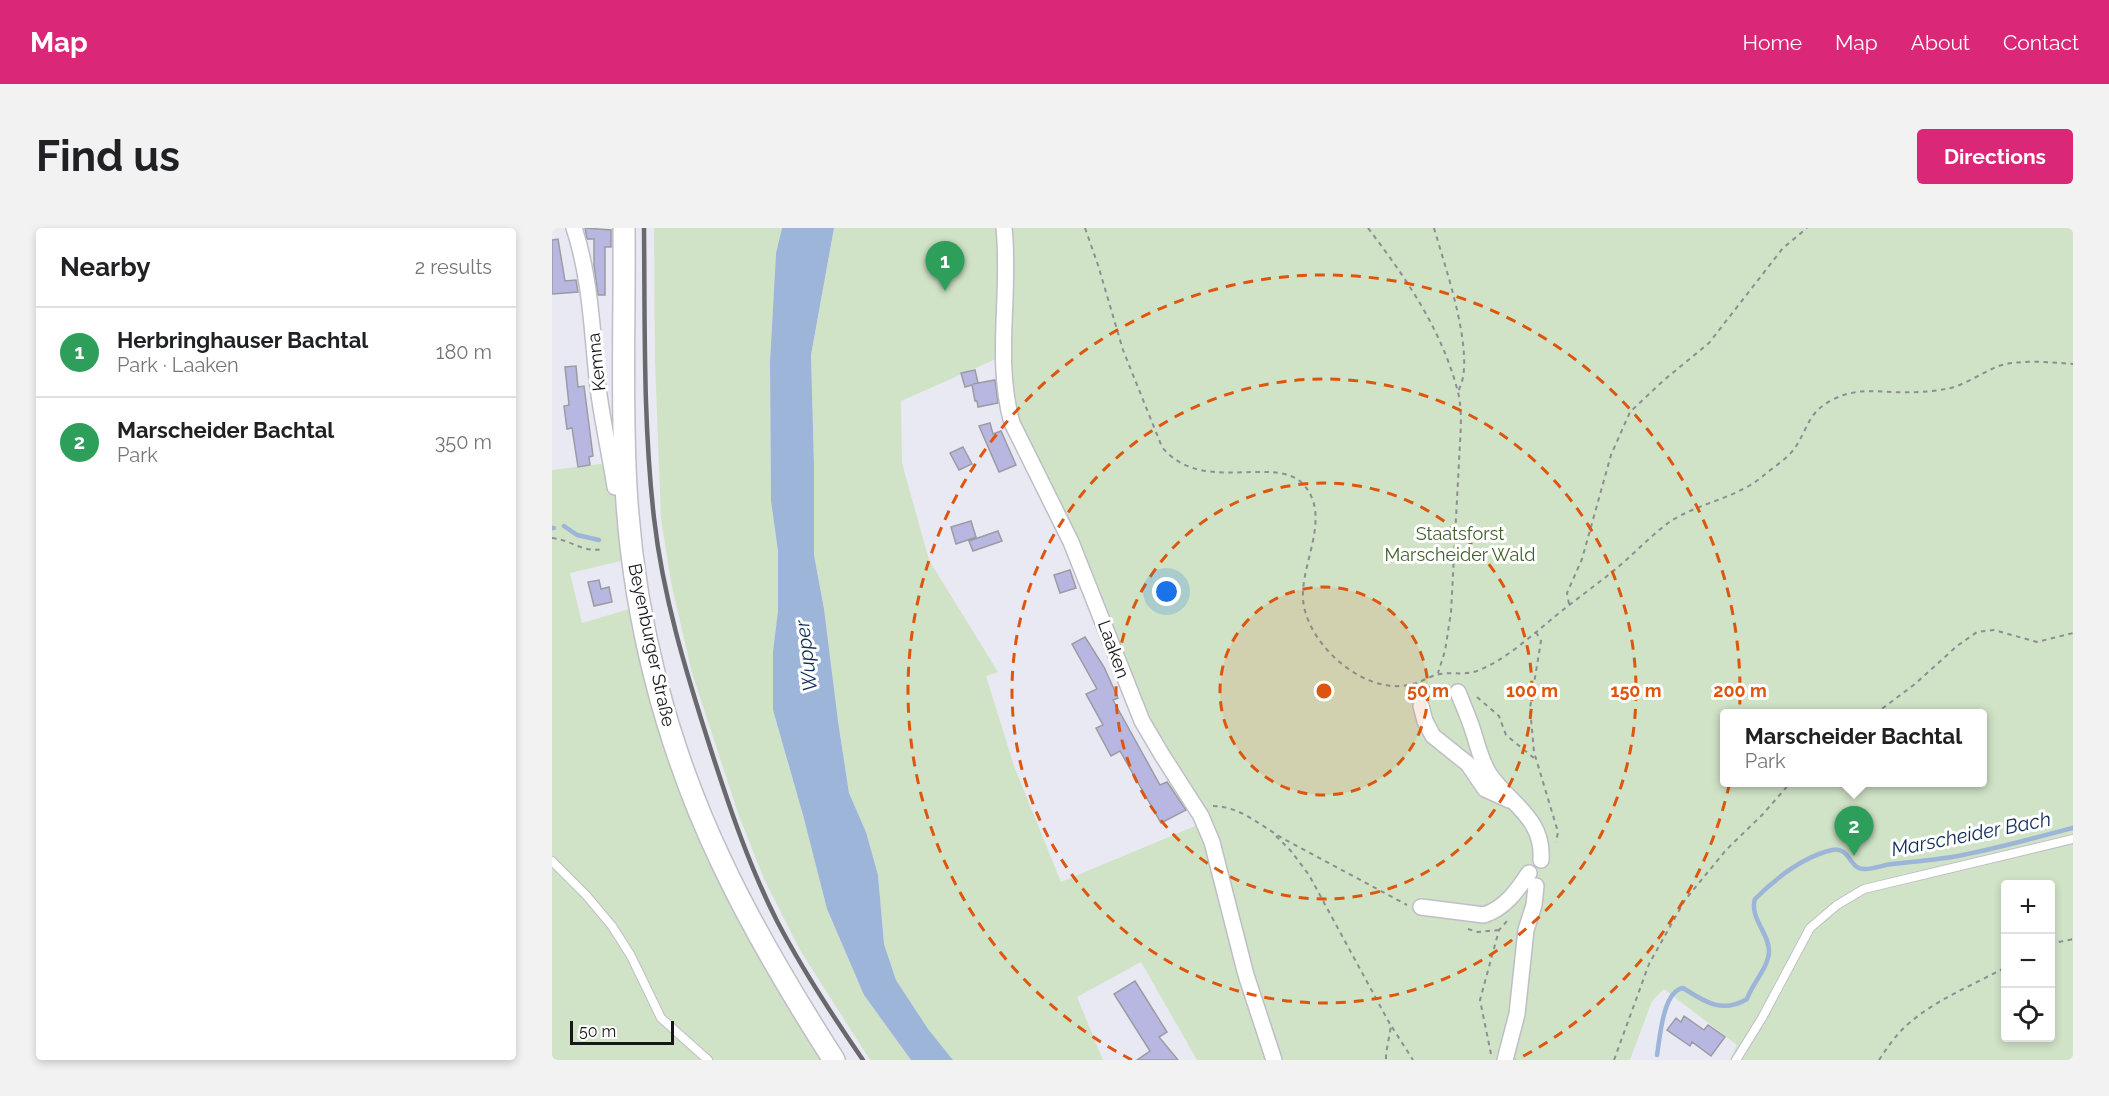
<!DOCTYPE html>
<html lang="en">
<head>
<meta charset="utf-8">
<style>
	:root { --surface:#fff; --page:#f2f2f2; --text:#202124; --muted:#757577; --line:#e0e0e0; --accent:#db2777 }
	body { margin:0; font-family:Raleway,sans-serif; background:var(--page); color:var(--text) }
	.controls { position:absolute; right:18px; bottom:18px; display:grid; overflow:hidden; border-radius:6px; box-shadow:0 3px 9px #0003 }
	.controls button { width:54px; height:54px; display:grid; place-items:center; padding:0; border:0; border-bottom:2px solid var(--line); background:var(--surface); color:var(--text); font:30px sans-serif }
	.scale { position:absolute; left:18px; bottom:15px; width:104px; box-sizing:border-box; padding-left:6px; border:3px solid #17171a; border-top:0; font-size:16px; line-height:21px; white-space:nowrap; color:#17171a; -webkit-text-stroke:4px #fff; paint-order:stroke }
	.you { position:absolute; left:615px; top:364px; width:21px; height:21px; margin:-15px; border:4px solid #fff; border-radius:50%; background:#1a73e8; box-shadow:0 0 0 9px #1a73e833 }
	.badge { display:grid; place-items:center; width:39px; height:39px; border-radius:50%; background:var(--accent); color:#fff; font-size:20px; font-weight:700 }
	.pin { position:absolute; translate:-50% -50px; filter:drop-shadow(0 2px 3px #0008) }
	.pin::after { content:''; position:absolute; top:32px; width:21px; height:18px; background:inherit; clip-path:polygon(0 0,100% 0,50% 100%) }
	.popup { position:absolute; left:1168px; top:481px; width:267px; height:78px; box-sizing:border-box; display:grid; place-content:center; border-radius:6px; background:var(--surface); filter:drop-shadow(0 2px 4px #0005); font-size:20px; white-space:nowrap; color:var(--muted) }
	.popup b { font-size:22px; color:var(--text) }
	.popup::after { content:''; position:absolute; left:50%; top:100%; margin-left:-12px; border:12px solid transparent; border-top-color:var(--surface) }
	.list { margin:0; padding:0; list-style:none }
	h2 { display:flex; justify-content:space-between; align-items:center; height:78px; margin:0; padding:0 24px; font-size:26px }
	h2 small { font-size:20px; font-weight:400; color:var(--muted) }
	.list li { display:grid; grid-template-columns:39px 1fr auto; gap:18px; align-items:center; box-sizing:border-box; height:90px; padding:0 24px; border-top:2px solid var(--line) }
	.list b { display:block; font-size:22px; white-space:nowrap }
	.list p { margin:0; font-size:20px; white-space:nowrap; color:var(--muted) }
	.list em { font-size:20px; font-style:normal; color:var(--muted) }
	.icon { flex:none; width:33px; height:33px; fill:none; stroke:currentColor; stroke-width:2; stroke-linecap:round; stroke-linejoin:round }
	.map { position:relative; flex:none; width:1521px; height:832px; overflow:hidden; border-radius:6px }
	header { display:flex; align-items:center; gap:36px; box-sizing:border-box; height:84px; padding:0 30px; background:var(--accent); color:#fff }
	header strong { font-size:28px }
	nav { display:flex; gap:33px; margin-inline-start:auto; font-size:21px }
	.intro { display:flex; align-items:center; justify-content:space-between; box-sizing:border-box; height:144px; padding:0 36px }
	h1 { margin:0; font-size:42px }
	.button { padding:15px 27px; border-radius:6px; background:var(--accent); color:#fff; font-size:21px; font-weight:700 }
	main { display:flex; gap:36px; padding:0 36px }
	aside { flex:1; background:var(--surface); border-radius:6px; box-shadow:0 3px 9px #0003 }
	.map>svg:first-child { display:block }
	.green { fill:#d0e3c6; fill-rule:evenodd }
	.water { fill:#9db5d9 }
	.lines { fill:none; stroke-linecap:round; stroke-linejoin:round }
	.stream { stroke:#9db5d9; stroke-width:4.5 }
	.building { fill:#b8b7e1; stroke:#9b9ba3; stroke-width:1.5 }
	.service-casing { stroke:#bebec7; stroke-width:10 }
	.minor-casing { stroke:#bebec7; stroke-width:18 }
	.secondary-casing { stroke:#bebec7; stroke-width:24 }
	.path { stroke:#8d8e94; stroke-width:2; stroke-dasharray:4.5 4.5; stroke-linecap:butt }
	.service { stroke:#fff; stroke-width:8 }
	.minor { stroke:#fff; stroke-width:15 }
	.secondary { stroke:#fff; stroke-width:21 }
	.rail { stroke:#68686d; stroke-width:4.5 }
	.ring { fill:none; stroke:#de560d; stroke-width:3; stroke-dasharray:10 8 }
	.labels { text-anchor:middle; dominant-baseline:central; stroke-width:6; stroke-linejoin:round; paint-order:stroke }
	.street-label { font-size:18px; fill:#17171a; stroke:#fff }
	.park-label { font-size:18px; fill:#3f5f29; stroke:#fff }
	.water-label { font-size:20px; font-style:italic; fill:#0e2c59; stroke:#fff }
	.centre { fill:#de560d; stroke:#fff; stroke-width:3 }
	.ring-label { font-size:18px; text-anchor:middle; font-weight:bold; fill:#de560d; stroke:#fff; stroke-width:6; stroke-linejoin:round; paint-order:stroke }
</style>
</head>
<body>
<header>
<strong>Map</strong>
<nav><a>Home</a><a>Map</a><a>About</a><a>Contact</a></nav>
</header>
<div class="intro"><h1>Find us</h1><a class="button">Directions</a></div>
<main>
<aside>
<h2>Nearby<small>2 results</small></h2>
<ul class="list">
<li><span class="badge" style="background:#2e9e5b">1</span><div><b>Herbringhauser Bachtal</b><p>Park · Laaken</p></div><em>180 m</em></li>
<li><span class="badge" style="background:#2e9e5b">2</span><div><b>Marscheider Bachtal</b><p>Park</p></div><em>350 m</em></li>
</ul>
</aside>
<div class="map">
<svg width="1521" height="832" viewBox="0 0 1521 832">
	<rect width="100%" height="100%" fill="#e8e9f2"/>
	<path class="green" d="M 102,0 L 230,0 L 224,25 L 218,134 L 219,273 L 226,323 L 226,383 L 221,423 L 221,482 L 251,587 L 275,681 L 312,767 L 359,832 L 318,832 L 248,722 L 212,651 L 187,588 L 140,445 L 119,354 L 109,291 L 103,132 Z
		M 282,0 L 1521,0 L 1521,832 L 1178,832 L 1185,817 L 1112,761 L 1100,773 L 1078,832 L 645,832 L 589,734 L 525,769 L 551,832 L 401,832 L 376,801 L 344,752 L 332,716 L 326,647 L 314,604 L 297,565 L 286,493 L 272,381 L 262,327 L 262,238 L 259,127 ZM 444,131 L 476,230 L 591,494 L 648,596 L 509,654 L 462,538 L 434,448 L 446,444 L 377,332 L 350,235 L 349,173 ZM 1173,486 L 1431,486 L 1431,554 L 1173,554 ZM 1454,656 L 1498,656 L 1498,810 L 1454,810 Z
		M 56,235 L 60,263 L 64,271 L 73,332 L 18,345 L 30,395 L 81,380 L 106,484 L 274,832 L 0,832 L 0,242 Z"/>
	<path class="water" d="M 230,0 L 282,0 L 259,127 L 262,238 L 262,327 L 272,381 L 286,493 L 297,565 L 314,604 L 326,647 L 332,716 L 344,752 L 376,801 L 401,832 L 359,832 L 312,767 L 275,681 L 251,587 L 221,482 L 221,423 L 226,383 L 226,323 L 219,273 L 218,134 L 224,25 Z"/>
	<g class="lines">
		<path class="stream" d="M 12,298 L 25,307 L 47,312
			M 0,300 L 2,300
			M 1105,827 C 1108,809 1111,763 1131,760 C 1153,774 1170,786 1195,771 C 1200,756 1216,740 1217,724 C 1218,706 1197,690 1203,671 C 1224,650 1251,629 1280,622 C 1298,618 1297,642 1313,641 C 1322,641 1331,637 1340,636 C 1360,634 1380,632 1400,629 C 1440,622 1481,610 1521,600"/>
	</g>
	<path class="building" d="M 33,0 L 59,2 L 59,19 L 53,19 L 53,67 L 46,67 L 42,37 L 42,11 L 35,11 Z
		M 6,11 L 13,53 L 24,52 L 26,64 L 0,66 L 0,12 Z
		M 24,138 L 26,159 L 32,158 L 41,228 L 37,229 L 38,237 L 26,239 L 20,200 L 15,201 L 12,178 L 17,177 L 13,139 Z
		M 423,142 L 426,155 L 421,156 L 443,152 L 446,175 L 426,179 L 425,173 L 423,173 L 420,157 L 413,159 L 409,145 Z
		M 438,195 L 441,206 L 449,203 L 464,237 L 447,244 L 427,198 Z
		M 411,219 L 420,236 L 407,242 L 398,225 Z
		M 419,293 L 424,309 L 404,316 L 399,299 Z
		M 446,303 L 450,313 L 421,323 L 417,313 Z
		M 518,342 L 524,360 L 508,365 L 502,347 Z
		M 47,352 L 49,361 L 57,359 L 60,374 L 42,378 L 36,354 Z
		M 533,409 L 552,439 L 566,470 L 561,472 L 608,557 L 615,554 L 634,582 L 609,595 L 568,523 L 559,528 L 544,500 L 551,497 L 534,466 L 545,461 L 520,416 Z
		M 583,753 L 615,804 L 607,809 L 626,832 L 585,832 L 598,823 L 562,766 Z
		M 1132,788 L 1152,802 L 1156,797 L 1173,809 L 1159,828 L 1140,814 L 1138,818 L 1115,802 L 1124,790 L 1129,794 Z"/>
	<g class="lines">
		<g class="service-casing">
			<path id="service" d="M 0,633 L 34,667 L 60,698 L 79,728 L 109,790 L 156,832
				M 1184,832 L 1210,790 L 1258,700 L 1285,677 L 1312,661 L 1521,611"/>
		</g>
		<g class="minor-casing">
			<path id="minor" d="M 22,0 C 39,51 40,106 46,159 C 50,192 58,226 63,259 L 74,259
				M 452,0 C 459,65 442,131 460,195 L 519,314 L 590,493 L 610,527 L 649,588 L 660,614 L 694,747 L 722,832
				M 906,464 C 911,477 917,490 921,503 C 926,518 929,534 938,547 C 958,576 992,590 989,632
				M 869,478 L 873,493 L 881,508 L 916,536 L 933,561 L 957,572
				M 869,679 L 932,687 C 953,680 965,663 977,645
				M 953,832 L 965,786 L 974,702 L 982,677 L 984,658"/>
		</g>
		<g class="secondary-casing">
			<path id="secondary" d="M 72,0 C 73,86 69,173 74,259 C 81,388 114,518 170,635 C 202,703 241,768 282,832"/>
		</g>
		<path class="path" d="M 533,0 L 546,37 L 571,122 L 610,219 C 649,267 721,227 750,255 C 781,286 749,334 751,370 C 752,395 771,421 790,436 C 810,452 835,463 861,456 C 869,454 876,449 884,447 C 897,443 911,448 925,443 C 951,433 973,413 994,396 C 1017,376 1042,359 1065,340 C 1083,325 1100,306 1119,293 C 1147,275 1185,270 1211,248 C 1220,240 1235,231 1242,221 C 1257,200 1255,184 1282,171 C 1302,161 1319,163 1341,164 C 1357,165 1378,164 1394,161 C 1411,158 1428,146 1444,139 C 1465,131 1498,134 1521,136
			M 816,0 C 854,50 890,102 906,164 C 910,181 909,198 908,215 L 899,384 L 893,423 L 886,445
			M 882,0 C 892,36 926,131 906,163
			M 0,310 C 20,312 30,325 51,321
			M 1017,376 L 1015,365 L 1030,331 L 1059,227 L 1078,184 L 1112,152 L 1157,115 L 1231,20 L 1255,0
			M 984,404 L 989,413 L 978,480 L 982,524 L 1006,604 L 1004,614
			M 925,469 L 947,488 L 954,507 L 983,531
			M 1323,486 L 1363,456 L 1405,418 L 1425,404 L 1442,402 L 1485,414 L 1521,405
			M 661,578 C 688,578 709,598 732,611 C 773,633 814,655 855,677
			M 724,608 L 739,623 L 757,647 L 839,798 L 834,826 L 834,832
			M 916,701 L 925,704 L 947,702
			M 1498,716 L 1521,711
			M 840,799 L 861,832
			M 939,826 L 928,772 L 947,702 L 956,692
			M 1062,832 L 1097,736 L 1133,672 L 1174,622 L 1211,586 L 1239,554
			M 1327,832 C 1333,823 1339,814 1346,806 C 1374,775 1418,759 1454,739"/>
		<use href="#service" class="service"/>
		<use href="#minor" class="minor"/>
		<use href="#secondary" class="secondary"/>
		<path class="rail" d="M 92,0 C 93,97 91,194 102,290 C 111,369 134,444 158,519 C 177,578 197,638 225,693 C 250,741 280,787 311,832"/>
	</g>
	<circle cx="772" cy="463" r="104" fill="#de560d" fill-opacity=".12"/>
	<g class="ring">
		<circle cx="772" cy="463" r="104"/>
		<circle cx="772" cy="463" r="208"/>
		<circle cx="772" cy="463" r="312"/>
		<path d="M580 832A416 416 0 1 1 964 832"/>
	</g>
	<g class="labels">
		<g class="street-label">
			<text transform="translate(44 134) rotate(-96)">Kemna</text>
			<text transform="translate(100 417) rotate(78)">Beyenburger Straße</text>
			<text transform="translate(562 421) rotate(70)">Laaken</text>
		</g>
		<g class="park-label">
			<text x="908" y="305">Staatsforst<tspan x="908" dy="21">Marscheider Wald</tspan></text>
		</g>
		<g class="water-label">
			<text transform="translate(254 428) rotate(-97)">Wupper</text>
			<text transform="translate(1419 606) rotate(-11)">Marscheider Bach</text>
		</g>
	</g>
	<circle cx="772" cy="463" r="9" class="centre"/>
	<g class="ring-label">
		<text x="876" y="469">50 m</text>
		<text x="980" y="469">100 m</text>
		<text x="1084" y="469">150 m</text>
		<text x="1188" y="469">200 m</text>
	</g>
</svg>
<div class="controls">
<button>+</button>
<button>−</button>
<button><svg class="icon" aria-label="locate" viewBox="0 0 24 24"><circle cx="12" cy="12" r="6"/><path d="M12 2v4M12 18v4M2 12h4M18 12h4"/></svg></button>
</div>
<div class="scale">50 m</div>
<div class="you"></div>
<div class="pin badge" style="left:393px;top:63px;background:#2e9e5b">1</div>
<div class="pin badge" style="left:1302px;top:628px;background:#2e9e5b">2</div>
<div class="popup"><b>Marscheider Bachtal</b>Park</div>
</div>
</main>
</body>
</html>
